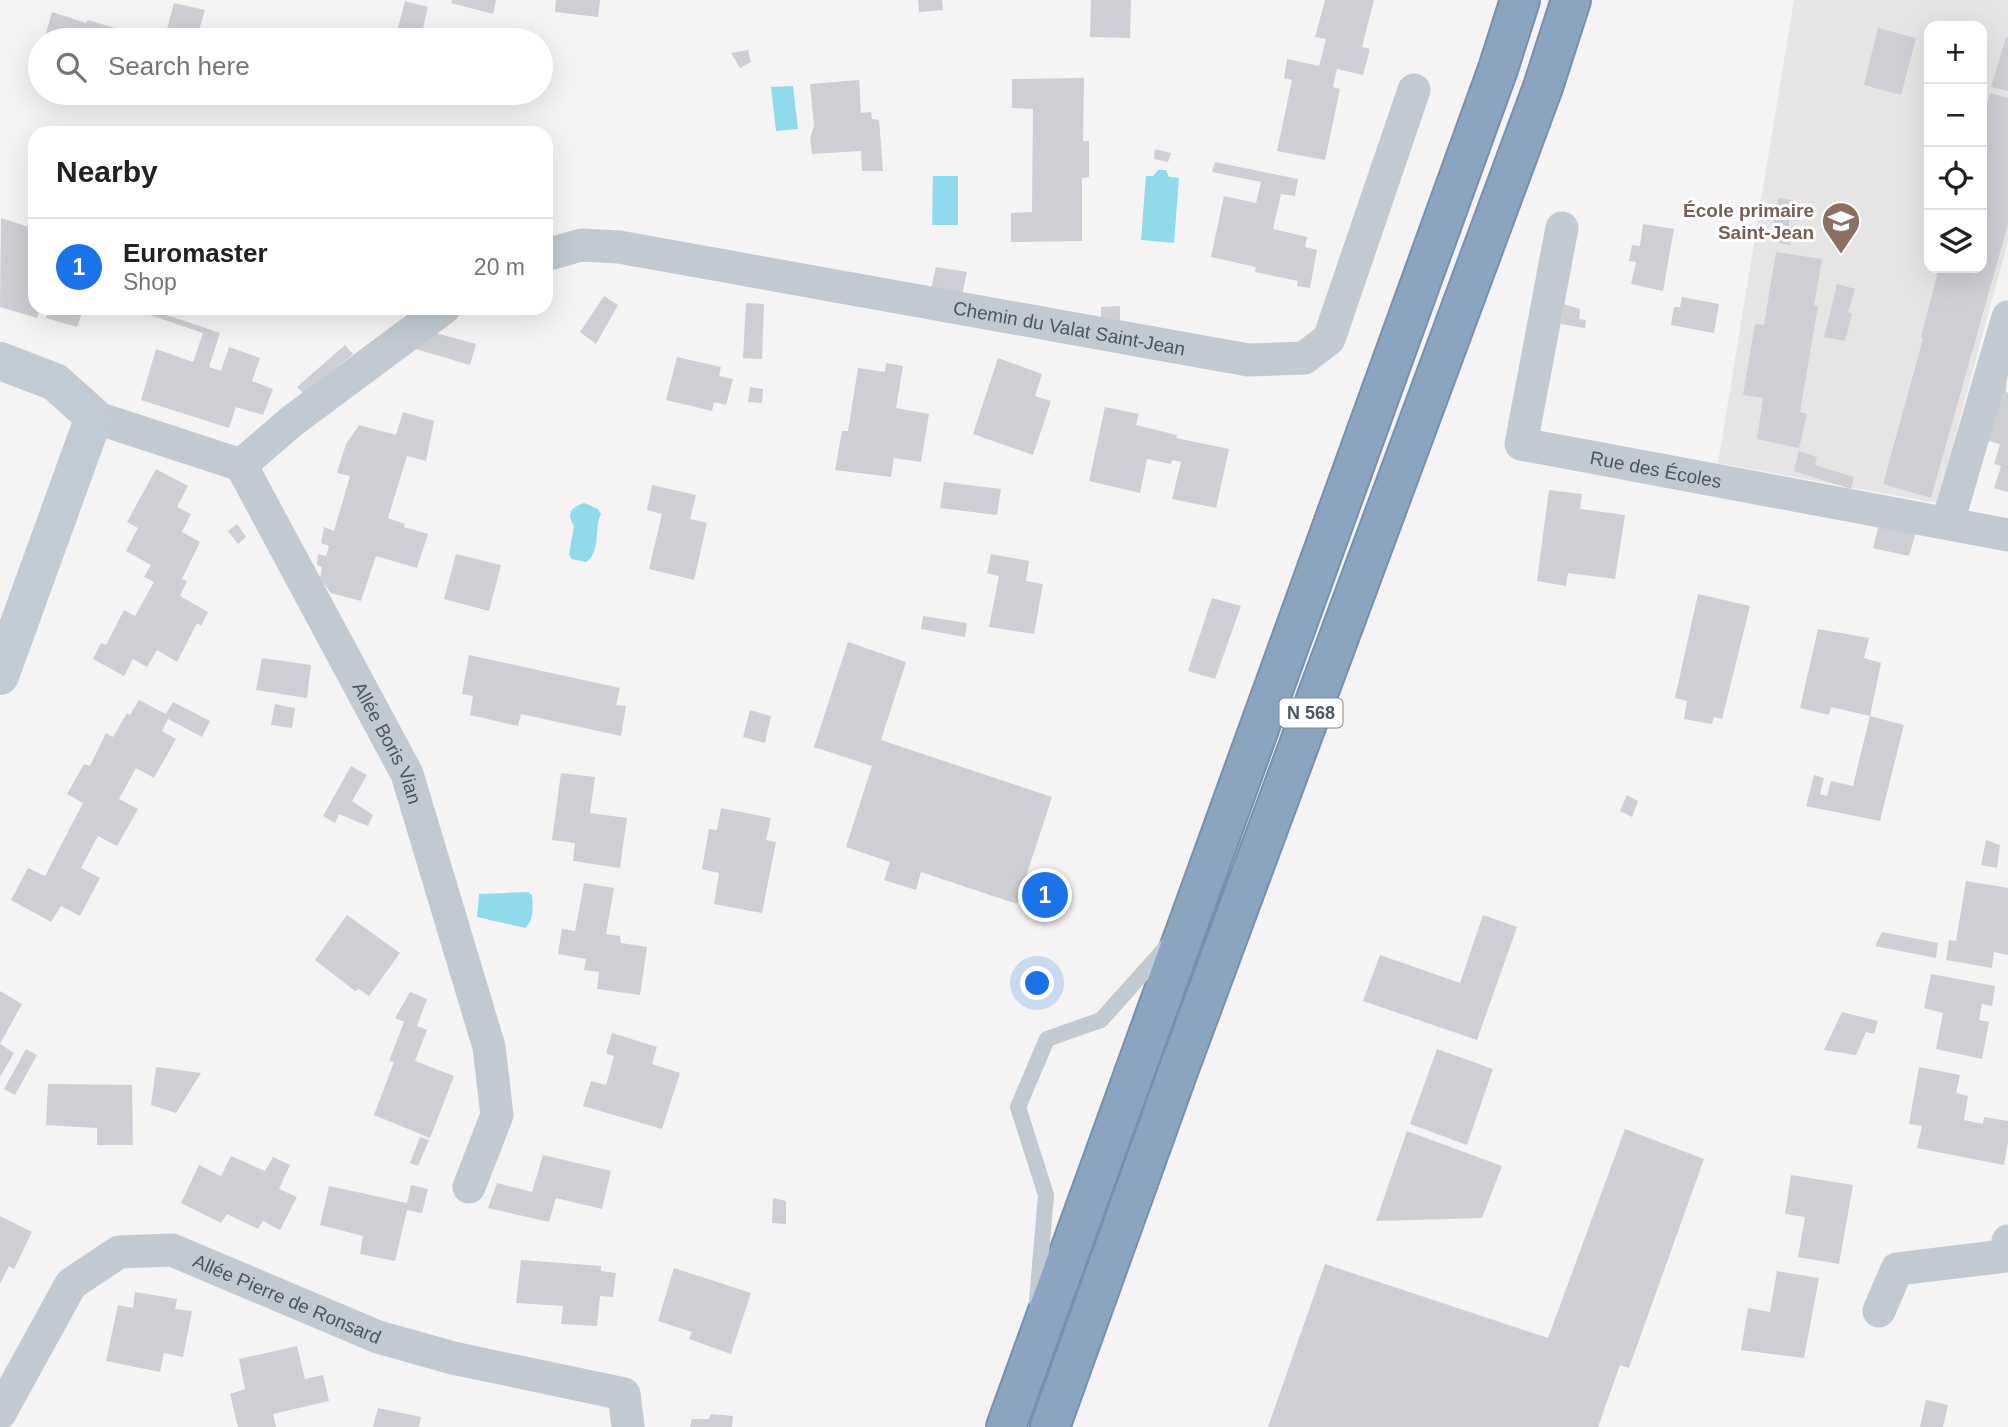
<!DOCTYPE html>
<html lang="en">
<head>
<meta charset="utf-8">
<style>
	:root { --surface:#fff; --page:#f6f6f6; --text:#202124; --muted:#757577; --line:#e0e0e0; --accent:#1a73e8 }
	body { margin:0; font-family:Arial,sans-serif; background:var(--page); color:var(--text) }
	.controls { position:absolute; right:21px; top:21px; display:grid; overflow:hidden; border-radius:14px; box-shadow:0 7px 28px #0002 }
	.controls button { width:63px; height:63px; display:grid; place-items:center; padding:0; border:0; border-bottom:2px solid var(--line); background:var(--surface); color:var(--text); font:35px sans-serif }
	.you { position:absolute; left:1038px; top:984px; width:24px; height:24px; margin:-18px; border:5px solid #fff; border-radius:50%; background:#1a73e8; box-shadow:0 0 0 10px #1a73e833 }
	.badge { display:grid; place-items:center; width:46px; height:46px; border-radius:50%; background:var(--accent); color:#fff; font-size:23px; font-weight:700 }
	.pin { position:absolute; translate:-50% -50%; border:4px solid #fff; box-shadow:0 2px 7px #0006 }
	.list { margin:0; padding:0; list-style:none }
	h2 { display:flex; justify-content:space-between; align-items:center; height:91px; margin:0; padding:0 28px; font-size:30px }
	h2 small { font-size:23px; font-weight:400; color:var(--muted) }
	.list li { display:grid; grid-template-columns:46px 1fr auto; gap:21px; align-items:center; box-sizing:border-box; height:98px; padding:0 28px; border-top:2px solid var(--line) }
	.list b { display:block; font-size:26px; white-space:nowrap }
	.list p { margin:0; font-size:23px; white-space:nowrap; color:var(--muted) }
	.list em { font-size:23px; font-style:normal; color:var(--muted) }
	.icon { flex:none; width:38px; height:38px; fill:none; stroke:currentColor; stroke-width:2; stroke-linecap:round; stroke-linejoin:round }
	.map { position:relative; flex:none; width:2008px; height:1427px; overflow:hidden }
	.search { position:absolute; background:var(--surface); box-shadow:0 7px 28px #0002; left:28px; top:28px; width:525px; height:77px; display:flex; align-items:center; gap:18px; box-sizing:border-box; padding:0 24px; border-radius:38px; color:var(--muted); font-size:26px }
	.panel { position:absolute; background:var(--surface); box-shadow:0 7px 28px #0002; left:28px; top:126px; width:525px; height:189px; border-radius:21px }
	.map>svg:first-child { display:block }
	.education { fill:#e6e4e5; fill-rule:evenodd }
	.water { fill:#90daee }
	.building { fill:#cdcfd5 }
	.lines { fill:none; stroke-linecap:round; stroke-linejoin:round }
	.highway-casing { stroke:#7690ad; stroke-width:42 }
	.lane { stroke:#c1cad2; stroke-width:16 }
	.street { stroke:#c1cad2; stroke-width:33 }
	.secondary { stroke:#c1cbd6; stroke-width:38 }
	.highway { stroke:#8ba5c1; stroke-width:38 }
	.labels { text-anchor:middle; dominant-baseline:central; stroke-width:6; stroke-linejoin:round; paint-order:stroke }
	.shield { fill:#fff; stroke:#808990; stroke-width:2 }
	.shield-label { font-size:18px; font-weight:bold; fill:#4a5661 }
	.education-label { font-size:19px; font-weight:bold; fill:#785e54; stroke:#fff; text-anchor:end }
	.street-label { font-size:19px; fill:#4a5661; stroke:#fff }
</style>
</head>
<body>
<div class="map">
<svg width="2008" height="1427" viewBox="0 0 2008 1427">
	<rect width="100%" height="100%" fill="#f5f3f3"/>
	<path class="education" d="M 1794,0 L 2008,0 L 2008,241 L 1937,503 L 1718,463 ZM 1929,26 L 1982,26 L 1982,268 L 1929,268 Z"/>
	<path class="water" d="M 793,86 L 798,129 L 776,131 L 771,87 Z
		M 1158,170 L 1166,170 L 1169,177 L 1179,178 L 1174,243 L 1141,240 L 1146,176 L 1153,176 Z
		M 933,176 L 958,176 L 958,225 L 932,225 Z
		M 584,503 L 598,509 L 601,514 C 594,527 601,553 586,562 L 572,559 L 569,555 L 574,526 C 566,513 571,507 584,503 Z
		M 528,892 L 532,895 C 533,906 534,921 525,928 L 477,917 L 479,894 Z"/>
	<path class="building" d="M 452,0 L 496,0 L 493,14 L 451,3 Z
		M 556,0 L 600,0 L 598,17 L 555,12 Z
		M 918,0 L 942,0 L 943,10 L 919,12 Z
		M 1091,0 L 1131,0 L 1130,38 L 1090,37 Z
		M 1325,0 L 1374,0 L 1362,47 L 1370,49 L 1363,75 L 1337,69 L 1333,87 L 1340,89 L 1325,160 L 1277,151 L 1292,80 L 1284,78 L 1287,59 L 1319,66 L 1326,39 L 1315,37 Z
		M 405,1 L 428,7 L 422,32 L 398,28 Z
		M 174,3 L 205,10 L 197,37 L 167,29 Z
		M 52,12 L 86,23 L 88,20 L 155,40 L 44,40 Z
		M 1878,28 L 1916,38 L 1901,95 L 1864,85 Z
		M 508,29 L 516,30 L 515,36 L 533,40 L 507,40 Z
		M 2006,37 L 2008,38 L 2008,91 L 1991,87 Z
		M 748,50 L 751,62 L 740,68 L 731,53 Z
		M 1084,78 L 1083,141 L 1089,141 L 1089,177 L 1082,178 L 1082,241 L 1011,242 L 1011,213 L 1032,212 L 1033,109 L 1012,108 L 1012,79 Z
		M 859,80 L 861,113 L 871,112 L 872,119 L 879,120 L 883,171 L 862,171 L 861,151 L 812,154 L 810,138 L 814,126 L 810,84 Z
		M 1990,93 L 2008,98 L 2008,224 L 1931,498 L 1883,484 L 1923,339 L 1921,337 L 1939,268 L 1982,268 L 1982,121 Z
		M 1155,149 L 1171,153 L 1168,162 L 1154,159 Z
		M 1215,162 L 1298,179 L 1295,196 L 1281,194 L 1273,229 L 1307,237 L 1305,247 L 1317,250 L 1310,288 L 1297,286 L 1298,281 L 1255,272 L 1256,267 L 1211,257 L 1224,196 L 1256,203 L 1261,182 L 1212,172 Z
		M 1778,198 L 1792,200 L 1789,226 L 1794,227 L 1790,245 L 1778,243 L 1781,225 L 1773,223 Z
		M 1,218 L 35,229 L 35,308 L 40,308 L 37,318 L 0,307 Z
		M 1643,224 L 1674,229 L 1663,291 L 1631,284 L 1636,262 L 1629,261 L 1632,245 L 1640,246 Z
		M 1776,252 L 1822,259 L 1814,305 L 1818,306 L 1800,412 L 1807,414 L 1799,448 L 1757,439 L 1763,398 L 1743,395 L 1755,324 L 1764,325 Z
		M 936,267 L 967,272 L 962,295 L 931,289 Z
		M 1837,284 L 1855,289 L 1848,312 L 1852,314 L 1845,341 L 1824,337 Z
		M 604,296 L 618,305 L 596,344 L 580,332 Z
		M 1682,297 L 1719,304 L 1714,333 L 1671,325 L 1674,307 L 1680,307 Z
		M 746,303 L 764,304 L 762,359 L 743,358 Z
		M 1564,304 L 1580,309 L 1579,319 L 1586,320 L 1585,328 L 1561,324 Z
		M 1120,306 L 1120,325 L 1101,322 L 1101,307 Z
		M 50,308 L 84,308 L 77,327 L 46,318 Z
		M 152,310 L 220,333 L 209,367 L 221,371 L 229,347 L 260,358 L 252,381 L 273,389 L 263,415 L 236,407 L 229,428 L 141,400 L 156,349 L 193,362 L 203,333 L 150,315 Z
		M 428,331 L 476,344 L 470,365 L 409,347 Z
		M 345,345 L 353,354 L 304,394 L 297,387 Z
		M 677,357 L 721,367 L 719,376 L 733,379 L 726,405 L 714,402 L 712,411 L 666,400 Z
		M 998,358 L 1042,374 L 1035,396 L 1051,401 L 1033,455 L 973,434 Z
		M 2008,361 L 2006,392 L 2008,393 L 2008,492 L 1994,488 L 2001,466 L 1994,464 L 2000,444 L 1981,439 Z
		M 886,363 L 903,366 L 896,408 L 929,414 L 921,462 L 894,458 L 891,477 L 835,470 L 842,431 L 848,431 L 858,368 L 885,372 Z
		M 750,387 L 763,389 L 762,403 L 748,402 Z
		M 1105,407 L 1139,414 L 1136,425 L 1177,435 L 1176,438 L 1229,449 L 1216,508 L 1172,499 L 1181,462 L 1172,460 L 1171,464 L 1147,459 L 1140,493 L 1089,481 Z
		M 403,412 L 434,421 L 426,461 L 407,456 L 388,518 L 405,524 L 404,527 L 428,534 L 417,568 L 376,556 L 361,601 L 331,593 L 320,579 L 322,567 L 317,565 L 318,554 L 326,556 L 329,546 L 321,543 L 324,527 L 334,531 L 350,476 L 337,473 L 346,444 L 359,425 L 396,435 Z
		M 1799,451 L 1817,457 L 1815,465 L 1854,477 L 1851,489 L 1794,471 Z
		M 156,469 L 188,486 L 177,507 L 191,514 L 182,532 L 200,542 L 182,579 L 187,581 L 180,596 L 208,612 L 201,626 L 197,623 L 177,662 L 157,650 L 147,667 L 133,659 L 124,676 L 93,659 L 101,643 L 106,645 L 124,610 L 135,616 L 154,582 L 144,577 L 151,565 L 126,551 L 138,528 L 127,522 Z
		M 944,482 L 1001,489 L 997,515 L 940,508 Z
		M 652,485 L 696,495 L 690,519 L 707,523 L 694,580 L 649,569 L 662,514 L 647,510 Z
		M 1549,490 L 1582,494 L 1580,509 L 1625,515 L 1615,579 L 1568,573 L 1566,586 L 1537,581 Z
		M 237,524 L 246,537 L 238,544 L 228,531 Z
		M 1879,524 L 1916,532 L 1909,556 L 1873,548 Z
		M 456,554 L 501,565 L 489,611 L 444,599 Z
		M 991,554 L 1029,561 L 1026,581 L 1043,584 L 1034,634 L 989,627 L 999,576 L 987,573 Z
		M 1698,594 L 1750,606 L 1722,719 L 1714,717 L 1712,724 L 1684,719 L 1687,701 L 1675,698 Z
		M 1212,598 L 1241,606 L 1215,679 L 1188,671 Z
		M 923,616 L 967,623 L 965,637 L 921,629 Z
		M 1818,629 L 1869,638 L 1864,658 L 1881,663 L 1870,716 L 1831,707 L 1829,715 L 1800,708 Z
		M 848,642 L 906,662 L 881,740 L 1052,797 L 1017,904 L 921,872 L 916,890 L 884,880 L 890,862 L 846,847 L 872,766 L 814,747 Z
		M 469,655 L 620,688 L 616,705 L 626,706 L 621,736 L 521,714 L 518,726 L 470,715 L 473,696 L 462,694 Z
		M 262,658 L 311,665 L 307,698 L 256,690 Z
		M 139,700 L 166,714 L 173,702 L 210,721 L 202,737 L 168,719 L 162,731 L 176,739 L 154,778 L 136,768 L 119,799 L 138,809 L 117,846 L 98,836 L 81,868 L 100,878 L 80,916 L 61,906 L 51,922 L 11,900 L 28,868 L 45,876 L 83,803 L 67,794 L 84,764 L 90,766 L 106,733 L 113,737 L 127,713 L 130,715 Z
		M 275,704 L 295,708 L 292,728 L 271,725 Z
		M 750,710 L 771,716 L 765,743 L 743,737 Z
		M 1870,716 L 1904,725 L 1880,821 L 1806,806 L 1814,775 L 1824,778 L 1820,794 L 1827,796 L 1831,781 L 1853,786 Z
		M 351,766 L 367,775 L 352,801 L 373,815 L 368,826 L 339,814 L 335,823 L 323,816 Z
		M 561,773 L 595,777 L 590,813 L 627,818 L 620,868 L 573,861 L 575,843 L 552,840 Z
		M 1627,795 L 1638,801 L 1632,817 L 1620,811 Z
		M 721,808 L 771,818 L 766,840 L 776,842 L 762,913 L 714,904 L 719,873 L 702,869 L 709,829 L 717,830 Z
		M 1986,840 L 2000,845 L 1997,868 L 1981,865 Z
		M 1966,881 L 2008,888 L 2008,955 L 1994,952 L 1992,968 L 1946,960 L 1949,940 L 1956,941 Z
		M 584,883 L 614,888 L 606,934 L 620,936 L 621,943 L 647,947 L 640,995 L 597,989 L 599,972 L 584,970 L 586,959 L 558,954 L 562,929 L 575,931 Z
		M 347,915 L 400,953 L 369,996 L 359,989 L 355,991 L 315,960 Z
		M 1483,915 L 1517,927 L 1477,1040 L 1363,1001 L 1380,955 L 1460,983 Z
		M 1882,932 L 1938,943 L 1936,958 L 1875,946 Z
		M 1931,974 L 1995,986 L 1992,1006 L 1982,1004 L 1979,1020 L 1989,1022 L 1982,1059 L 1936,1049 L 1943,1013 L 1924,1008 Z
		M 0,991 L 22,1004 L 0,1044 Z
		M 410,992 L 427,999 L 417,1026 L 427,1030 L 415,1061 L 454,1076 L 430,1138 L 374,1115 L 394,1062 L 389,1061 L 404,1022 L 395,1018 Z
		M 1842,1012 L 1878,1021 L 1874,1034 L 1866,1032 L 1856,1055 L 1824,1050 Z
		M 612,1033 L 657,1047 L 652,1064 L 680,1073 L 662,1129 L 583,1106 L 591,1081 L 606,1085 L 614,1056 L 606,1053 Z
		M 0,1044 L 14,1053 L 0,1077 Z
		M 26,1049 L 37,1055 L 15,1095 L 4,1089 Z
		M 1437,1049 L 1493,1069 L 1467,1145 L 1410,1124 Z
		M 156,1067 L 201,1073 L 176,1113 L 151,1105 Z
		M 1919,1067 L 1960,1075 L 1956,1093 L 1968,1096 L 1964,1120 L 1983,1124 L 1984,1117 L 2008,1121 L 2008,1142 L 2004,1165 L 1917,1148 L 1922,1126 L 1909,1124 Z
		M 48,1084 L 132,1085 L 133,1145 L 97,1145 L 97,1128 L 46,1125 Z
		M 1625,1129 L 1704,1159 L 1629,1368 L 1620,1365 L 1598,1427 L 1268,1427 L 1325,1264 L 1548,1338 Z
		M 1407,1131 L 1502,1166 L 1482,1218 L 1376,1221 Z
		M 420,1137 L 429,1140 L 418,1166 L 410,1163 Z
		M 543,1155 L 611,1171 L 602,1209 L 556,1198 L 549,1222 L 488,1208 L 497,1183 L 532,1192 Z
		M 231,1156 L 265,1171 L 273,1157 L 290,1165 L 279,1189 L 297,1197 L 280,1230 L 263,1221 L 258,1229 L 227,1214 L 221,1223 L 181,1203 L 199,1165 L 221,1176 Z
		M 1791,1175 L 1853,1185 L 1839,1264 L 1798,1257 L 1805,1217 L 1785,1214 Z
		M 411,1185 L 428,1189 L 422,1213 L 407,1210 L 395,1261 L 360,1254 L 363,1236 L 320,1225 L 329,1186 L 407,1203 Z
		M 773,1198 L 786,1201 L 786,1224 L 772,1223 Z
		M 0,1216 L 32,1232 L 14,1269 L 9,1266 L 0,1284 Z
		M 521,1260 L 601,1266 L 601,1271 L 616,1273 L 613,1297 L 600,1296 L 597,1326 L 561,1324 L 563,1306 L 516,1303 Z
		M 674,1268 L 751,1293 L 731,1354 L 689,1339 L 692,1332 L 658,1321 Z
		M 1777,1271 L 1819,1278 L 1804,1358 L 1741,1350 L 1748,1308 L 1770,1312 Z
		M 135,1292 L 177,1299 L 175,1309 L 192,1311 L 183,1357 L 164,1353 L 160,1372 L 106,1361 L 118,1305 L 133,1308 Z
		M 297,1346 L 305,1379 L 323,1375 L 329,1401 L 273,1414 L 276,1427 L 238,1427 L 230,1394 L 245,1389 L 239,1359 Z
		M 1926,1400 L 1948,1405 L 1943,1427 L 1920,1427 Z
		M 378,1408 L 421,1417 L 419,1427 L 373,1427 Z
		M 711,1414 L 733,1416 L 732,1427 L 690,1427 L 692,1419 L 709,1419 Z"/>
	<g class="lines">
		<g class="highway-casing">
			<path id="highway" d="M 1006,1427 L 1498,69 L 1520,0
				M 1050,1427 L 1177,1074 L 1543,87 L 1571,0"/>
		</g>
		<path class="lane" d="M 1037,1301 L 1046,1195 L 1018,1107 L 1047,1039 L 1101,1020 L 1169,944"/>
		<g class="street">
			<path id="s1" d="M 1562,228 L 1521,444 L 2008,535"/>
			<path id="s2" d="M 546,255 L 581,245 L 619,247 L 1248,360 L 1304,358 L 1329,339 L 1414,90"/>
			<path id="s3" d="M 94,417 L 241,465 L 407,774 L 489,1047 L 497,1115 L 469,1187"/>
			<path d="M 241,465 L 292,421 L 444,308"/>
			<path d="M 1948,522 L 2008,317"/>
			<path d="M 1879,1311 L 1897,1269 L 2005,1256 L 2008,1241"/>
			<path id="s4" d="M 0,1413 L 71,1284 L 119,1252 L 172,1250 L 378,1337 L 453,1358 L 624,1394 L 628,1427"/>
		</g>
		<path class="secondary" d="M 0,361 L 55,382 L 94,417 L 0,676"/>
		<use href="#highway" class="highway"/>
	</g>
	<defs>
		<g id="school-pin" transform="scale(2.0125)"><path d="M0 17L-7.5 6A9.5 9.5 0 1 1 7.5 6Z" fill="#8d6e63" stroke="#fff"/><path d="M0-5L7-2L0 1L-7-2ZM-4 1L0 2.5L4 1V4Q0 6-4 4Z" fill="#fff"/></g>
	</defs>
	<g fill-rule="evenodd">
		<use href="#school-pin" x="1841" y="221"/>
	</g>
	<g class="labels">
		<rect class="shield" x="1279.5" y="698.5" width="63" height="29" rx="5"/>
		<g class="shield-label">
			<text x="1311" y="713">N 568</text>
		</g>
		<g class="education-label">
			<text x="1814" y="210">École primaire<tspan x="1814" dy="22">Saint-Jean</tspan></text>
		</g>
		<g class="street-label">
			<text stroke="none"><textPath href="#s2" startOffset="532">Chemin du Valat Saint-Jean</textPath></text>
			<text stroke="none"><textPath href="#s1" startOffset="357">Rue des Écoles</textPath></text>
			<text stroke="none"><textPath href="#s3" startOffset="469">Allée Boris Vian</textPath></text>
			<text stroke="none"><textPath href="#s4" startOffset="383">Allée Pierre de Ronsard</textPath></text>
		</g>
	</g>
</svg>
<div class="controls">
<button>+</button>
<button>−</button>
<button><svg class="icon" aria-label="locate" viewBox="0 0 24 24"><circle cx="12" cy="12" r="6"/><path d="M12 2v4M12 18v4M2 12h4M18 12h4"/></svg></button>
<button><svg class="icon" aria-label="layers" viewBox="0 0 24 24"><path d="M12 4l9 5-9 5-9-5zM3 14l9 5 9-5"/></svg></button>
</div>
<div class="you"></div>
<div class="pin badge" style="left:1045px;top:895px">1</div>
<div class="search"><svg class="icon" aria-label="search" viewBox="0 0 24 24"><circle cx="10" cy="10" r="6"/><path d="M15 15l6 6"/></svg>Search here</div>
<section class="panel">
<h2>Nearby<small></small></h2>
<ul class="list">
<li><span class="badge">1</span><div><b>Euromaster</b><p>Shop</p></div><em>20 m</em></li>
</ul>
</section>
</div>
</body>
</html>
